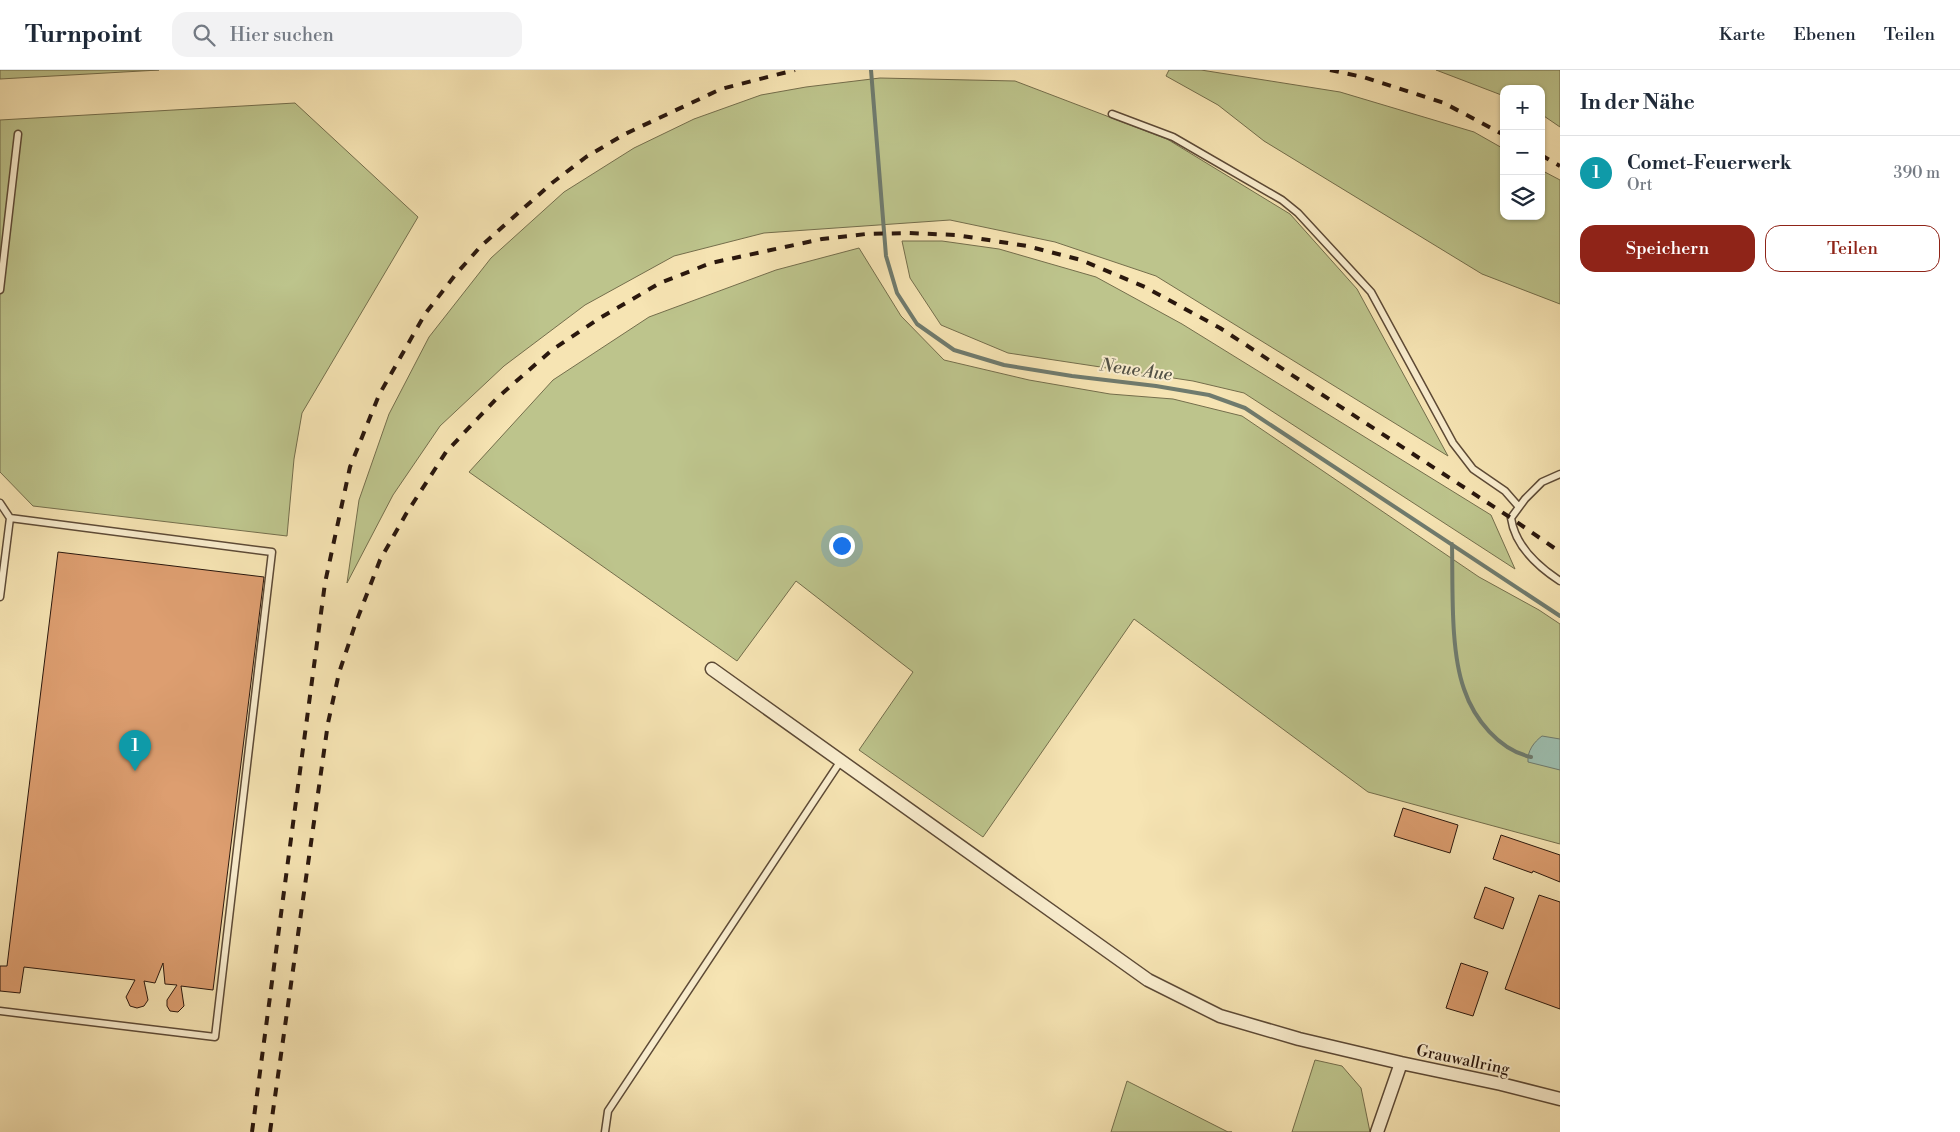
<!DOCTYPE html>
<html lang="de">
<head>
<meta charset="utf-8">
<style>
	:root { --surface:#fff; --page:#f2f2f3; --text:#1f2937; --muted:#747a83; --line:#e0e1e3; --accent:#8f2418 }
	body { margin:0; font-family:"Libre Bodoni",serif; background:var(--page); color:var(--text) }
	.controls { position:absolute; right:15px; top:15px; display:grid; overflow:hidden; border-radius:10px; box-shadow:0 1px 4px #0004 }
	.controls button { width:45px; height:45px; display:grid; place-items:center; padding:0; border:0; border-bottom:1px solid var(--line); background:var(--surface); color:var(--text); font:25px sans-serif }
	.you { position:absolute; left:841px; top:475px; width:18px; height:18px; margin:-12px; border:4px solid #fff; border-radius:50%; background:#1a73e8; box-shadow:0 0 0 8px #1a73e833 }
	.badge { display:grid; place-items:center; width:32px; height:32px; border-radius:50%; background:var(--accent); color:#fff; font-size:16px; font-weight:700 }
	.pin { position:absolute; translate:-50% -41px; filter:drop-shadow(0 1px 2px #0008) }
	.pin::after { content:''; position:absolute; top:26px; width:18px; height:15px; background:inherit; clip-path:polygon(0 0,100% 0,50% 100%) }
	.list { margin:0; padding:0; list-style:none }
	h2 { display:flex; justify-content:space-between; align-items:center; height:65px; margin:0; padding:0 20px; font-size:21px }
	h2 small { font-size:16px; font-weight:400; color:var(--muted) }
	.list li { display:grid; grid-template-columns:32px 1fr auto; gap:15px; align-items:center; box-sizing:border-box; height:75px; padding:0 20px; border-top:1px solid var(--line) }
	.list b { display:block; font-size:19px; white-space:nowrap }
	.list p { margin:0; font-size:16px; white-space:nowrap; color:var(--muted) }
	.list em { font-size:16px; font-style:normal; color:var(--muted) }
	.actions { display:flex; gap:10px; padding:15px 20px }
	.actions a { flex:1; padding:11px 0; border:1px solid var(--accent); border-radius:15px; text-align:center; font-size:18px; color:var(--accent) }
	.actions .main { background:var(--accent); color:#fff }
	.icon { flex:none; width:28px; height:28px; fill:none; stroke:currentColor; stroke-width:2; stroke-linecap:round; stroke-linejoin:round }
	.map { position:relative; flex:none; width:1560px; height:1062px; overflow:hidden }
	header { display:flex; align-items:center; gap:30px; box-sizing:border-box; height:70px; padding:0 25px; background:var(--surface); border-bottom:1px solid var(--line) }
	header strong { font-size:24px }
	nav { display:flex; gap:28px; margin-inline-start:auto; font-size:18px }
	.search { width:350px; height:45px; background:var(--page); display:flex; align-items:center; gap:12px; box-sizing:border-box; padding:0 18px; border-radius:15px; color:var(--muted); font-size:19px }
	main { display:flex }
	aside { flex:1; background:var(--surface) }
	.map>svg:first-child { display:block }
	.green { fill:#bdc48c; stroke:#746e4c }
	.water { fill:#9dbeaf; stroke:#6f7b6e }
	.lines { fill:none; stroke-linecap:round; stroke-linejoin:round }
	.stream { stroke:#6f7b6e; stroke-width:4 }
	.building { fill:#dd9e70; stroke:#2a170d }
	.service-casing { stroke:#5d4a36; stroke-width:9 }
	.minor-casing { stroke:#5d4a36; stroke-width:15 }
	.service { stroke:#f9edce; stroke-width:6 }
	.minor { stroke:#f9edce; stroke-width:12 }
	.rail { stroke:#2a170d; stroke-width:4; stroke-dasharray:9 9; stroke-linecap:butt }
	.labels { text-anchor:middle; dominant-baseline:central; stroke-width:4; stroke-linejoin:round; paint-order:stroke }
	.street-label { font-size:16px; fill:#2a170d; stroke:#f9edce }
	.water-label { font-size:18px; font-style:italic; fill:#525146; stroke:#f9edce }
</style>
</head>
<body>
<header>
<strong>Turnpoint</strong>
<div class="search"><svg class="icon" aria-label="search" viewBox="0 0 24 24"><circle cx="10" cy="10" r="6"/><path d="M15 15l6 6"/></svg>Hier suchen</div>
<nav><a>Karte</a><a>Ebenen</a><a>Teilen</a></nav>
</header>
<main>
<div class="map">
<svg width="1560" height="1062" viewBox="0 0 1560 1062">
	<rect width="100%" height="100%" fill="#f6e4b3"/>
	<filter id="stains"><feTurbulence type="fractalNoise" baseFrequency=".004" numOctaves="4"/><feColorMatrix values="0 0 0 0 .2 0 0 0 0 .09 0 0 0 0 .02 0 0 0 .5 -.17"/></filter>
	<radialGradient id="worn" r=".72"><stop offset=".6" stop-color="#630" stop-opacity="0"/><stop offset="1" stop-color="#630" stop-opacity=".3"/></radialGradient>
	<path class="green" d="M 0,0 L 159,0 L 0,9 Z
		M 1169,0 L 1201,0 L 1340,22 L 1474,62 L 1504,79 L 1504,146 L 1541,146 L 1541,100 L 1560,110 L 1560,234 L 1482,204 L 1264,71 L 1218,35 L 1166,6 Z
		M 1436,0 L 1560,0 L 1560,57 L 1541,44 L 1541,19 L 1504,19 L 1504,26 Z
		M 880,8 L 1015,11 L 1167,69 L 1290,144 L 1357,219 L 1448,386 L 1156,206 L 1055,172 L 950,150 L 764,163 L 674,186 L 585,235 L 504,296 L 440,356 L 393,425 L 347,513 L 359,430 L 389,344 L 429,267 L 491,188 L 564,122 L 634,78 L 694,49 L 761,25 L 806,17 Z
		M 295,33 L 418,147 L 302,343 L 294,389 L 287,466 L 33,436 L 0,402 L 0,50 Z
		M 902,171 L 942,171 L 999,179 L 1096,207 L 1182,254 L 1491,445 L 1515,499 L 1244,323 L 1193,311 L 1008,283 L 941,255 L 910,208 Z
		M 859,178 L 901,246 L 944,290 L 1029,310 L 1110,324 L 1173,329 L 1242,346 L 1479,507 L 1539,540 L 1560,554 L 1560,774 L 1368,722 L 1134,549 L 983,767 L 859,680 L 913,602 L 796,511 L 737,591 L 469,402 L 553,310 L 649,247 L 776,200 Z
		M 1315,990 L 1342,996 L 1361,1018 L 1370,1062 L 1292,1062 Z
		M 1127,1011 L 1228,1062 L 1232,1062 L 1111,1062 Z"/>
	<path class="water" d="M 1542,666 L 1560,669 L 1560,700 L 1528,692 C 1527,681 1534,672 1542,666 Z"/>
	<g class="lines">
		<path class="stream" d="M 871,0 L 886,186 L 897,223 L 917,254 L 954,280 L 1004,295 L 1072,306 L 1156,316 L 1209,325 L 1245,338 L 1560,546
			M 1452,474 C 1453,517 1450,580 1464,619 C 1474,649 1499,680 1531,687"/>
	</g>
	<path class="building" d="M 58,482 L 264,507 L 213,920 L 181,916 L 184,936 L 178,942 L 170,941 L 167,936 L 167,930 L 177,915 L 165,914 L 163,893 L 155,913 L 144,911 L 148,930 L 144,936 L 137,938 L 130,936 L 126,927 L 135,910 L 24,897 L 20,923 L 0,921 L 0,896 L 7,896 Z
		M 1403,738 L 1458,755 L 1450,783 L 1394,766 Z
		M 1501,765 L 1560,785 L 1560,812 L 1533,801 L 1532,803 L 1493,789 Z
		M 1485,817 L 1514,828 L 1503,859 L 1474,848 Z
		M 1539,825 L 1560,832 L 1560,939 L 1505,919 Z
		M 1461,893 L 1488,902 L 1473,946 L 1446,938 Z"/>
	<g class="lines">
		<g class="service-casing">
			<path id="service" d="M 1112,44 L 1173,67 L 1282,130 L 1298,143 L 1371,222 L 1453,373 L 1473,399 L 1505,421 L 1519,437
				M 0,220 L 18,64
				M 1560,404 L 1542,412 L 1525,429 L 1511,448 C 1515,476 1537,496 1560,511
				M 0,433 L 10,448 L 272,482 L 215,967 L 0,941
				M 0,527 L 10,448
				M 605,1062 L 608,1041 L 840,692"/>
		</g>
		<g class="minor-casing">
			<path id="minor" d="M 712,599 L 1148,910 L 1220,946 L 1299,969 L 1401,993
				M 1377,1062 L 1401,993 L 1501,1014 L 1560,1029"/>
		</g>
		<use href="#service" class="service"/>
		<use href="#minor" class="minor"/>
		<path class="rail" d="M 1330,0 L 1363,7 L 1444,33 L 1504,65
			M 1541,85 L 1560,96
			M 252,1062 L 325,513 L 350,397 L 379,325 L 425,244 L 456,204 L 481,176 L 552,113 L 586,87 L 625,64 L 721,19 L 795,0
			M 270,1062 L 328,653 L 339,603 L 355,555 L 380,490 L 406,444 L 446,382 L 497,328 L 552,280 L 600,248 L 660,213 L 711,193 L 822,169 L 866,164 L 908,163 L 956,165 L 1027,176 L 1081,190 L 1145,217 L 1220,258 L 1511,448 L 1560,482"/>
	</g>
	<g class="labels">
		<g class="street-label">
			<text transform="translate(1463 990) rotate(12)">Grauwallring</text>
		</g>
		<g class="water-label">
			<text transform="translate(1136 300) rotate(8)">Neue Aue</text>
		</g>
	</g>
	<rect width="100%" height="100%" filter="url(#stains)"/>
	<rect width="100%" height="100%" fill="url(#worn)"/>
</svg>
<div class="controls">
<button>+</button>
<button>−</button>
<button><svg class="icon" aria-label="layers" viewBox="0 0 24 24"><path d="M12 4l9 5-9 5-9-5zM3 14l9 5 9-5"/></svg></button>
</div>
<div class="you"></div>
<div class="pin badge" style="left:135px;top:701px;background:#0f9aa8">1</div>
</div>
<aside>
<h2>In der Nähe<small></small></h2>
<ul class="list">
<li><span class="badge" style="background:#0f9aa8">1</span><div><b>Comet-Feuerwerk</b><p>Ort</p></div><em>390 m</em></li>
</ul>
<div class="actions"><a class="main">Speichern</a><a>Teilen</a></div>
</aside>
</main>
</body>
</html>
